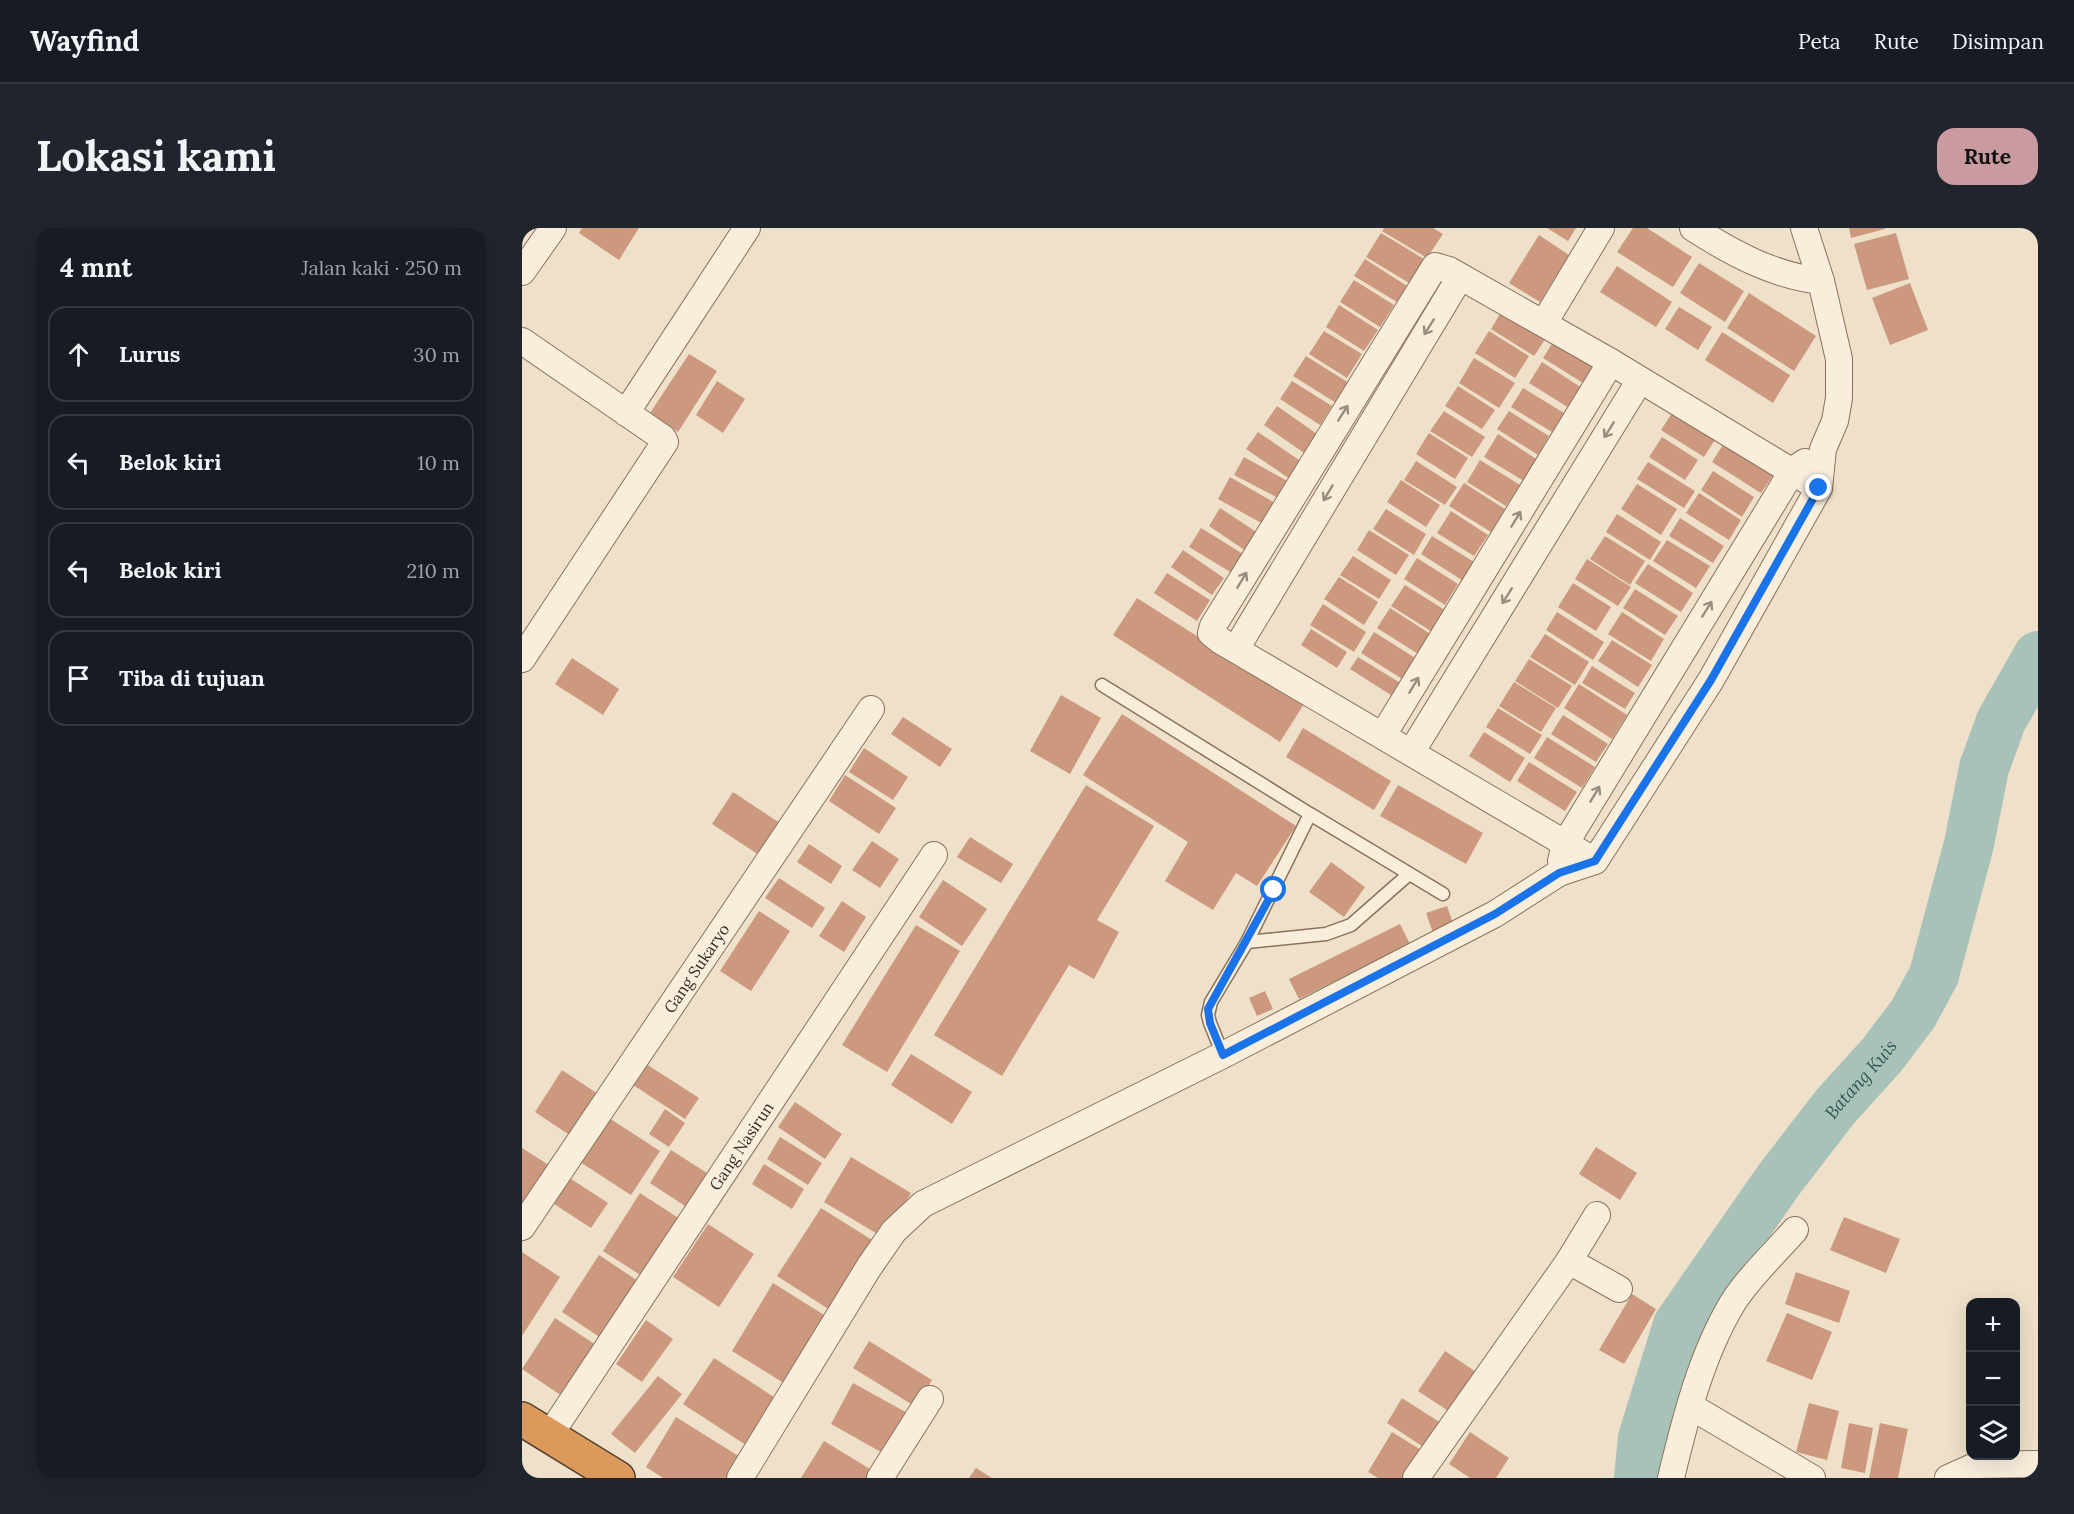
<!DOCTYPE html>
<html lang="id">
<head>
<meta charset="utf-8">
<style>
	:root { --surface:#171b24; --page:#20242c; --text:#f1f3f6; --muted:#9ea1a6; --line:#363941; --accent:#c99aa0 }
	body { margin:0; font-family:Lora,serif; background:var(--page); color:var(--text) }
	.controls { position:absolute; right:18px; bottom:18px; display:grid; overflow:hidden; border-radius:12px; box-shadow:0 6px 24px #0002 }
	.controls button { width:54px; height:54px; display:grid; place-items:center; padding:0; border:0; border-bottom:2px solid var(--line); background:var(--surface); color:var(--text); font:30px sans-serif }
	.stop { position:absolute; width:18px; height:18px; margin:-14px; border:4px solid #1a73e8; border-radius:50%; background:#fff }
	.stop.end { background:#1a73e8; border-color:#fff; box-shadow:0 2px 6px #0008 }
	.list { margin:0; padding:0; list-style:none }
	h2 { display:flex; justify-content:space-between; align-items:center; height:78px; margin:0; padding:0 24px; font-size:26px }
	h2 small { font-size:20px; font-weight:400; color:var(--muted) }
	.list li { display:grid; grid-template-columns:39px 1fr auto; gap:18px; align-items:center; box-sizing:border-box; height:96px; margin:0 12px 12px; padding:0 12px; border:2px solid var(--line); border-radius:18px }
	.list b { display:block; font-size:22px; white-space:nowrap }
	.list em { font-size:20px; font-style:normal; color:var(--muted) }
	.icon { flex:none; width:33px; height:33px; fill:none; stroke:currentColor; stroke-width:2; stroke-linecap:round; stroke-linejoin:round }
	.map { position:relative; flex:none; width:1516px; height:1250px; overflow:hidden; border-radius:18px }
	header { display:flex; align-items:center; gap:36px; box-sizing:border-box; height:84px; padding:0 30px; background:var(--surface); border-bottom:2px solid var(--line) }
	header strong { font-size:28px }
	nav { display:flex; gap:33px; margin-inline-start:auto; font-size:21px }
	.intro { display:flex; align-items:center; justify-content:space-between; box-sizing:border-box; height:144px; padding:0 36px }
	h1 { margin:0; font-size:42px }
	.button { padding:15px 27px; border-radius:18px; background:var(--accent); color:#111; font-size:21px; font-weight:700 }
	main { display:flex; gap:36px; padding:0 36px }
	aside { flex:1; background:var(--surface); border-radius:18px; box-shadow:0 6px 24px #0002 }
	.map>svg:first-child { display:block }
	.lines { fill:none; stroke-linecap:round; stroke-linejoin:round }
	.river { stroke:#a9c2b9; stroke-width:50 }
	.building { fill:#cc997f }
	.lane-casing { stroke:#8a725d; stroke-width:15 }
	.street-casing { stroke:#8a725d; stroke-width:28 }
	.highway-casing { stroke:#594131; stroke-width:36 }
	.lane { stroke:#f9eedc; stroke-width:12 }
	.street { stroke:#f9eedc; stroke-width:26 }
	.highway { stroke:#db9a5c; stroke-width:33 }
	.oneway { stroke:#9a8d7e }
	.route { stroke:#1a73e8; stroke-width:8 }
	.labels { text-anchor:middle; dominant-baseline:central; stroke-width:6; stroke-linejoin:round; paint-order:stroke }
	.street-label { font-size:16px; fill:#3b2c21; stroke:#f6ebd8 }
	.water-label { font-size:18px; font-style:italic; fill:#305a55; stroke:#f6ebd8 }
</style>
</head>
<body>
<header>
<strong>Wayfind</strong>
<nav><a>Peta</a><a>Rute</a><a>Disimpan</a></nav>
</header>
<div class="intro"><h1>Lokasi kami</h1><a class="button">Rute</a></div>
<main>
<aside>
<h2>4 mnt<small>Jalan kaki · 250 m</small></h2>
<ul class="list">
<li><svg class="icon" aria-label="ahead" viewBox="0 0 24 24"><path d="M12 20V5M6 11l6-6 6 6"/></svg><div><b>Lurus</b></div><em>30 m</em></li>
<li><svg class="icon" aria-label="left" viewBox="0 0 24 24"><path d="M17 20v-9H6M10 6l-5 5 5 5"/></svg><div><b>Belok kiri</b></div><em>10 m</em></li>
<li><svg class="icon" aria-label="left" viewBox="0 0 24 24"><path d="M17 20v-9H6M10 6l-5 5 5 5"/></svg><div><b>Belok kiri</b></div><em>210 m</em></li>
<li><svg class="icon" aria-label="arrive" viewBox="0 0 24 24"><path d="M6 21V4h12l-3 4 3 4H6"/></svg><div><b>Tiba di tujuan</b></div></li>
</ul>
</aside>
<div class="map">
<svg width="1516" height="1250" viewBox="0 0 1516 1250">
	<rect width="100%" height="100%" fill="#eee0c9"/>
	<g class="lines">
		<path class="river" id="s1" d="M 1117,1250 L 1121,1210 L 1156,1097 L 1256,953 L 1313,879 L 1360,827 L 1391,786 L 1412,747 L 1447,616 L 1462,540 L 1479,493 L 1516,428"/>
	</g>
	<path class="building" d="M 60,0 L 117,0 L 97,32 L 57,5 Z
		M 862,0 L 911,0 L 921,6 L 905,30 L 860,3 Z
		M 1025,0 L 1054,0 L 1046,13 Z
		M 1111,0 L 1125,0 L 1170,29 L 1151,59 L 1095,24 Z
		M 1327,0 L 1363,0 L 1363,1 L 1329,10 Z
		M 859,5 L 902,31 L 887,55 L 844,29 Z
		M 1374,5 L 1387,51 L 1345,62 L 1332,16 Z
		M 1017,7 L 1047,27 L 1018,74 L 987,55 Z
		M 843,31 L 885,58 L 875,74 L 832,48 Z
		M 1177,35 L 1222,63 L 1203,94 L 1158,65 Z
		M 1095,38 L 1150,74 L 1134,99 L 1078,64 Z
		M 832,52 L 872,77 L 858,99 L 818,74 Z
		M 1388,55 L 1406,102 L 1368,117 L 1350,70 Z
		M 1227,65 L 1294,108 L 1272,143 L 1205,100 Z
		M 817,77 L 856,102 L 842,123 L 804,99 Z
		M 982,79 L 1026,107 L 1012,128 L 969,101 Z
		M 1157,79 L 1190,99 L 1176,122 L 1143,101 Z
		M 802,103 L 840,126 L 825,150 L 787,126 Z
		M 967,103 L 1007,128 L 993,150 L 953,125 Z
		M 1200,104 L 1268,147 L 1251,175 L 1183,132 Z
		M 1033,111 L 1081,141 L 1069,160 L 1021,130 Z
		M 167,126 L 195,143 L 156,204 L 128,185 Z
		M 784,128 L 827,155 L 814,175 L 771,148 Z
		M 952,130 L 993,155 L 977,180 L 937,155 Z
		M 1020,134 L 1060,160 L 1047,180 L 1007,155 Z
		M 195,153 L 223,171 L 201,205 L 174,187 Z
		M 770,153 L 810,178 L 798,197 L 758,171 Z
		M 936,158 L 973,182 L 960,201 L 923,178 Z
		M 1001,160 L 1042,185 L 1030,204 L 989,179 Z
		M 755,178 L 798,208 L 785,227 L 742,197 Z
		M 1154,179 L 1196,207 L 1182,229 L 1139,202 Z
		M 922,183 L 963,209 L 950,229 L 908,203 Z
		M 987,183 L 1027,208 L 1016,227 L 975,201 Z
		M 736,204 L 780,234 L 768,251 L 724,221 Z
		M 907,205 L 946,230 L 933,251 L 894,226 Z
		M 976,206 L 1016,232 L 1002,253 L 962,229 Z
		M 1140,209 L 1176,232 L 1163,252 L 1127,229 Z
		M 1204,212 L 1254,243 L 1239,265 L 1190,234 Z
		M 722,229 L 769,255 L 760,272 L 712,247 Z
		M 958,232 L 998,257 L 984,278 L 945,254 Z
		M 894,233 L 935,259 L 923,277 L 882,252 Z
		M 1126,234 L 1173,263 L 1162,280 L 1115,251 Z
		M 1191,243 L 1232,269 L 1220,289 L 1179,262 Z
		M 708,249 L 753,275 L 741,296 L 696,271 Z
		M 879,252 L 918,277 L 904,299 L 865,274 Z
		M 942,255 L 983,281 L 969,304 L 927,278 Z
		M 1115,256 L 1155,281 L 1139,307 L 1099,281 Z
		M 1177,265 L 1219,292 L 1207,312 L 1164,285 Z
		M 698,280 L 736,305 L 724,323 L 687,298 Z
		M 864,281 L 904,306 L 892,327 L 851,301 Z
		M 929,283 L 966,307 L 952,328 L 915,305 Z
		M 1095,286 L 1139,314 L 1128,332 L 1084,304 Z
		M 1158,290 L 1202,318 L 1191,335 L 1147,308 Z
		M 679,300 L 726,329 L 715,348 L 667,319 Z
		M 847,302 L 887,327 L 874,347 L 835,322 Z
		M 910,308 L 952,334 L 940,352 L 899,326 Z
		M 1083,308 L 1123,333 L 1108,357 L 1068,331 Z
		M 1145,312 L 1188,338 L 1174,360 L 1131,333 Z
		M 661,322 L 702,350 L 690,367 L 649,339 Z
		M 831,328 L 869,352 L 857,371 L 818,347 Z
		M 895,330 L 936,356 L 923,377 L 882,351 Z
		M 1065,331 L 1109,359 L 1096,378 L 1053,351 Z
		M 1126,336 L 1171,365 L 1159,384 L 1113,355 Z
		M 645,345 L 688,372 L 675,393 L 632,365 Z
		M 817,349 L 856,374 L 842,397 L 802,371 Z
		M 1051,355 L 1089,379 L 1074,403 L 1036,379 Z
		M 883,357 L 926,384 L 912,405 L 869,378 Z
		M 1113,361 L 1156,388 L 1143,407 L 1101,380 Z
		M 615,370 L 782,476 L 758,514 L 591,407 Z
		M 801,376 L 844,404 L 832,424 L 788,397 Z
		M 868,380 L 913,409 L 901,429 L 855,400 Z
		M 1035,384 L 1082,414 L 1071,432 L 1024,402 Z
		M 1100,384 L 1142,411 L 1129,433 L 1086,406 Z
		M 789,401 L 825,424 L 815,440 L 779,417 Z
		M 852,404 L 898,433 L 885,454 L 839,425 Z
		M 1023,406 L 1067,434 L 1053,457 L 1008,429 Z
		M 1090,412 L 1130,437 L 1116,459 L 1076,433 Z
		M 836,429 L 880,456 L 872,469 L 828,441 Z
		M 50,430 L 97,461 L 81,487 L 33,456 Z
		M 1007,431 L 1050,458 L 1036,480 L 993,453 Z
		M 1070,438 L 1113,465 L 1103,481 L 1060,455 Z
		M 992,454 L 1034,480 L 1019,504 L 977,478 Z
		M 1057,456 L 1105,487 L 1090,511 L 1042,480 Z
		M 539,467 L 579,490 L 548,546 L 508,523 Z
		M 976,480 L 1020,507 L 1008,526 L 964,499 Z
		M 600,486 L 774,598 L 735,658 L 714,645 L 691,682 L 643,653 L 666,614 L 561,547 Z
		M 1041,487 L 1086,516 L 1074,534 L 1029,506 Z
		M 381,489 L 430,521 L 418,539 L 369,506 Z
		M 781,500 L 869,553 L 852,582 L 764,529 Z
		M 962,504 L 1003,530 L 988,554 L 947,528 Z
		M 1025,509 L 1073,539 L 1060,560 L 1012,530 Z
		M 342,520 L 386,549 L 371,572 L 327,544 Z
		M 1007,534 L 1055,564 L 1043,583 L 995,553 Z
		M 323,547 L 374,580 L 357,606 L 307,573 Z
		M 564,557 L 632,598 L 575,692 L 597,704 L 572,751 L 547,737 L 480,848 L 412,807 Z
		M 876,557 L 961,605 L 944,636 L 858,588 Z
		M 211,564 L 261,597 L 240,629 L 190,596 Z
		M 448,609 L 491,636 L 479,655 L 435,629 Z
		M 350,613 L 377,631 L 358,660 L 330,642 Z
		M 287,616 L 320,638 L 309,656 L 275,634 Z
		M 809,634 L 843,659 L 822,689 L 787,664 Z
		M 257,650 L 303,680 L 290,700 L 243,670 Z
		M 421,652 L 465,681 L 440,718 L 397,689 Z
		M 320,673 L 344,689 L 322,724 L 297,708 Z
		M 925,678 L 932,698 L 911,705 L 904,685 Z
		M 237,683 L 268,703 L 229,763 L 198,743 Z
		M 878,696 L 888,716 L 777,771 L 767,751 Z
		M 394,697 L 438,723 L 365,844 L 320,817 Z
		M 743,763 L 751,781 L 735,788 L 727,770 Z
		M 389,826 L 450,864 L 430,896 L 369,857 Z
		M 118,832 L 177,870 L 163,891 L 105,853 Z
		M 40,842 L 79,868 L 52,910 L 13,884 Z
		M 273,874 L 320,906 L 303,931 L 256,899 Z
		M 143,881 L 163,895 L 147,919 L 127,906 Z
		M 87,890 L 138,923 L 109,967 L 58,934 Z
		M 258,909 L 300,935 L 286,957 L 245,931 Z
		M 1074,919 L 1115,945 L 1098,972 L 1057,946 Z
		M 0,920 L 33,941 L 0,977 Z
		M 149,922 L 185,945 L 163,978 L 128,955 Z
		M 329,929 L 389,965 L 362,1010 L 302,974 Z
		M 242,936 L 282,961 L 270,981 L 230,956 Z
		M 46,949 L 86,975 L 69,1000 L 29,974 Z
		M 118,965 L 161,993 L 123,1050 L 81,1023 Z
		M 299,980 L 355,1015 L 311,1084 L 255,1048 Z
		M 1322,989 L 1378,1011 L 1364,1045 L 1308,1022 Z
		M 186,996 L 232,1026 L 197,1079 L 151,1049 Z
		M 0,1024 L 38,1049 L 0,1108 Z
		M 77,1027 L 122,1057 L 85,1114 L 40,1084 Z
		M 1274,1044 L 1328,1063 L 1317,1095 L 1263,1076 Z
		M 251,1055 L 307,1090 L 265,1157 L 210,1123 Z
		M 1110,1066 L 1134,1081 L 1102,1136 L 1077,1122 Z
		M 1265,1085 L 1310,1104 L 1290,1152 L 1244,1133 Z
		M 33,1090 L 74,1117 L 40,1168 L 0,1141 Z
		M 124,1092 L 151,1111 L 120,1154 L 94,1136 Z
		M 347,1113 L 410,1152 L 394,1179 L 331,1140 Z
		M 923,1123 L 957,1146 L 931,1186 L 896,1163 Z
		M 192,1130 L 261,1175 L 230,1221 L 161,1176 Z
		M 136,1148 L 160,1166 L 113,1225 L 89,1206 Z
		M 331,1155 L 389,1187 L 366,1228 L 309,1196 Z
		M 880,1170 L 925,1199 L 909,1224 L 865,1195 Z
		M 1287,1175 L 1317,1183 L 1305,1232 L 1274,1224 Z
		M 154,1189 L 223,1232 L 212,1250 L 141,1250 L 124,1239 Z
		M 1327,1195 L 1351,1200 L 1343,1245 L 1319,1240 Z
		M 1358,1195 L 1386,1201 L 1376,1250 L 1347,1250 Z
		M 870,1204 L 904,1225 L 888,1250 L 856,1250 L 846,1244 Z
		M 948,1204 L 987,1230 L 974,1250 L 948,1250 L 927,1236 Z
		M 302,1213 L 353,1244 L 349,1250 L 279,1250 Z
		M 454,1240 L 470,1250 L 447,1250 Z"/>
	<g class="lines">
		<g class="lane-casing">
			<path id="lane" d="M 580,457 L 788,586 L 725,714 L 689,774 L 686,787 L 688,795 L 701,827
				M 788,586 L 921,666
				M 725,714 L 804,706 L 829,697 L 887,646"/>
		</g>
		<g class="street-casing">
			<g id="street">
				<path d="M 1171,0 C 1210,25 1252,48 1299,53"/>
				<path d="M 0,44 L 31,0"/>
				<path d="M 1022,95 L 1079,0"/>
				<path d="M 0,113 L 141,210 L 143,214 L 0,431"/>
				<path d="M 104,185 L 225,0"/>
				<path d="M 714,421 L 938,49"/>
				<path d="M 861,507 L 1089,134"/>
				<path d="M 890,523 L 1118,152"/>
				<path d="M 1039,633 L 1043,616 L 1271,242 L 1283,234"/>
				<path d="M 1073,633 L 699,413 L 689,405 L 691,398 L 913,38 L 927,42 L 1089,134 L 1297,260"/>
				<path id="s2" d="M 0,999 L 349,481"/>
				<path d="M 1047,1033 L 1097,1061"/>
				<path d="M 1168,1178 L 1290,1250"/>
				<path id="s3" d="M 27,1208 L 412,627"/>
				<path d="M 218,1250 L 347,1039 L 372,1003 L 401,976 L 701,827 L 973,686 L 1037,645 L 1073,633 L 1189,452 L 1297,260 L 1301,221 L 1313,193 L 1317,170 L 1317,131 L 1299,53 L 1282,0"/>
				<path d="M 358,1250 L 408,1171"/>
				<path d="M 894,1250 L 1047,1033 L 1075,987"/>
				<path d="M 1149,1250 C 1163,1192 1179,1128 1210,1076 C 1225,1051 1253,1025 1273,1002"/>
				<path d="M 1426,1250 L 1455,1237 L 1516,1236"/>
			</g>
		</g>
		<g class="highway-casing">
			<path id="highway" d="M 0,1191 L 96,1250"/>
		</g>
		<use href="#lane" class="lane"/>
		<use href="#street" class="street"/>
		<use href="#highway" class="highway"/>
	</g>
	<defs><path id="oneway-shaft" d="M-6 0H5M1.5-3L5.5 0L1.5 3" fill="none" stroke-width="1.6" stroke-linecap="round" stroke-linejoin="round" transform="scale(1.5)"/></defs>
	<g class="oneway">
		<use href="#oneway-shaft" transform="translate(907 99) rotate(122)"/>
		<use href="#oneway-shaft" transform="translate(821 185) rotate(-58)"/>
		<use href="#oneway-shaft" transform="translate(1087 202) rotate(122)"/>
		<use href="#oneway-shaft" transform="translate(806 265) rotate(121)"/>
		<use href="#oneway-shaft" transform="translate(994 291) rotate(-59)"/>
		<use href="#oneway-shaft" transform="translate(720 352) rotate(-59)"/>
		<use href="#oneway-shaft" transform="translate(985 368) rotate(122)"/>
		<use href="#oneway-shaft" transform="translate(1185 381) rotate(-58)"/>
		<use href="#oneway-shaft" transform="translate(892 457) rotate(-59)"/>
		<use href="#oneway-shaft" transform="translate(1073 566) rotate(-59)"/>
	</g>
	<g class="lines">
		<path class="route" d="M 752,662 L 686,781 L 688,795 L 701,827 L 973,686 L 1037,645 L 1073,633 L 1189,452 L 1297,260"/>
	</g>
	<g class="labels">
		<g class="street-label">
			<text stroke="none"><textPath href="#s2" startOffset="312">Gang Sukaryo</textPath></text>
			<text stroke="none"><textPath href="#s3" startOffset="348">Gang Nasirun</textPath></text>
		</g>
		<g class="water-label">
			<text stroke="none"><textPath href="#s1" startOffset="465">Batang Kuis</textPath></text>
		</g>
	</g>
</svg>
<div class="controls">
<button>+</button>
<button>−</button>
<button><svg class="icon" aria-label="layers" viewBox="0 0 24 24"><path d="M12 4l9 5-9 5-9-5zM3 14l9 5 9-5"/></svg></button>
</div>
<div class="stop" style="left:752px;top:662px"></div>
<div class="stop end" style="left:1297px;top:260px"></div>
</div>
</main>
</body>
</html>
